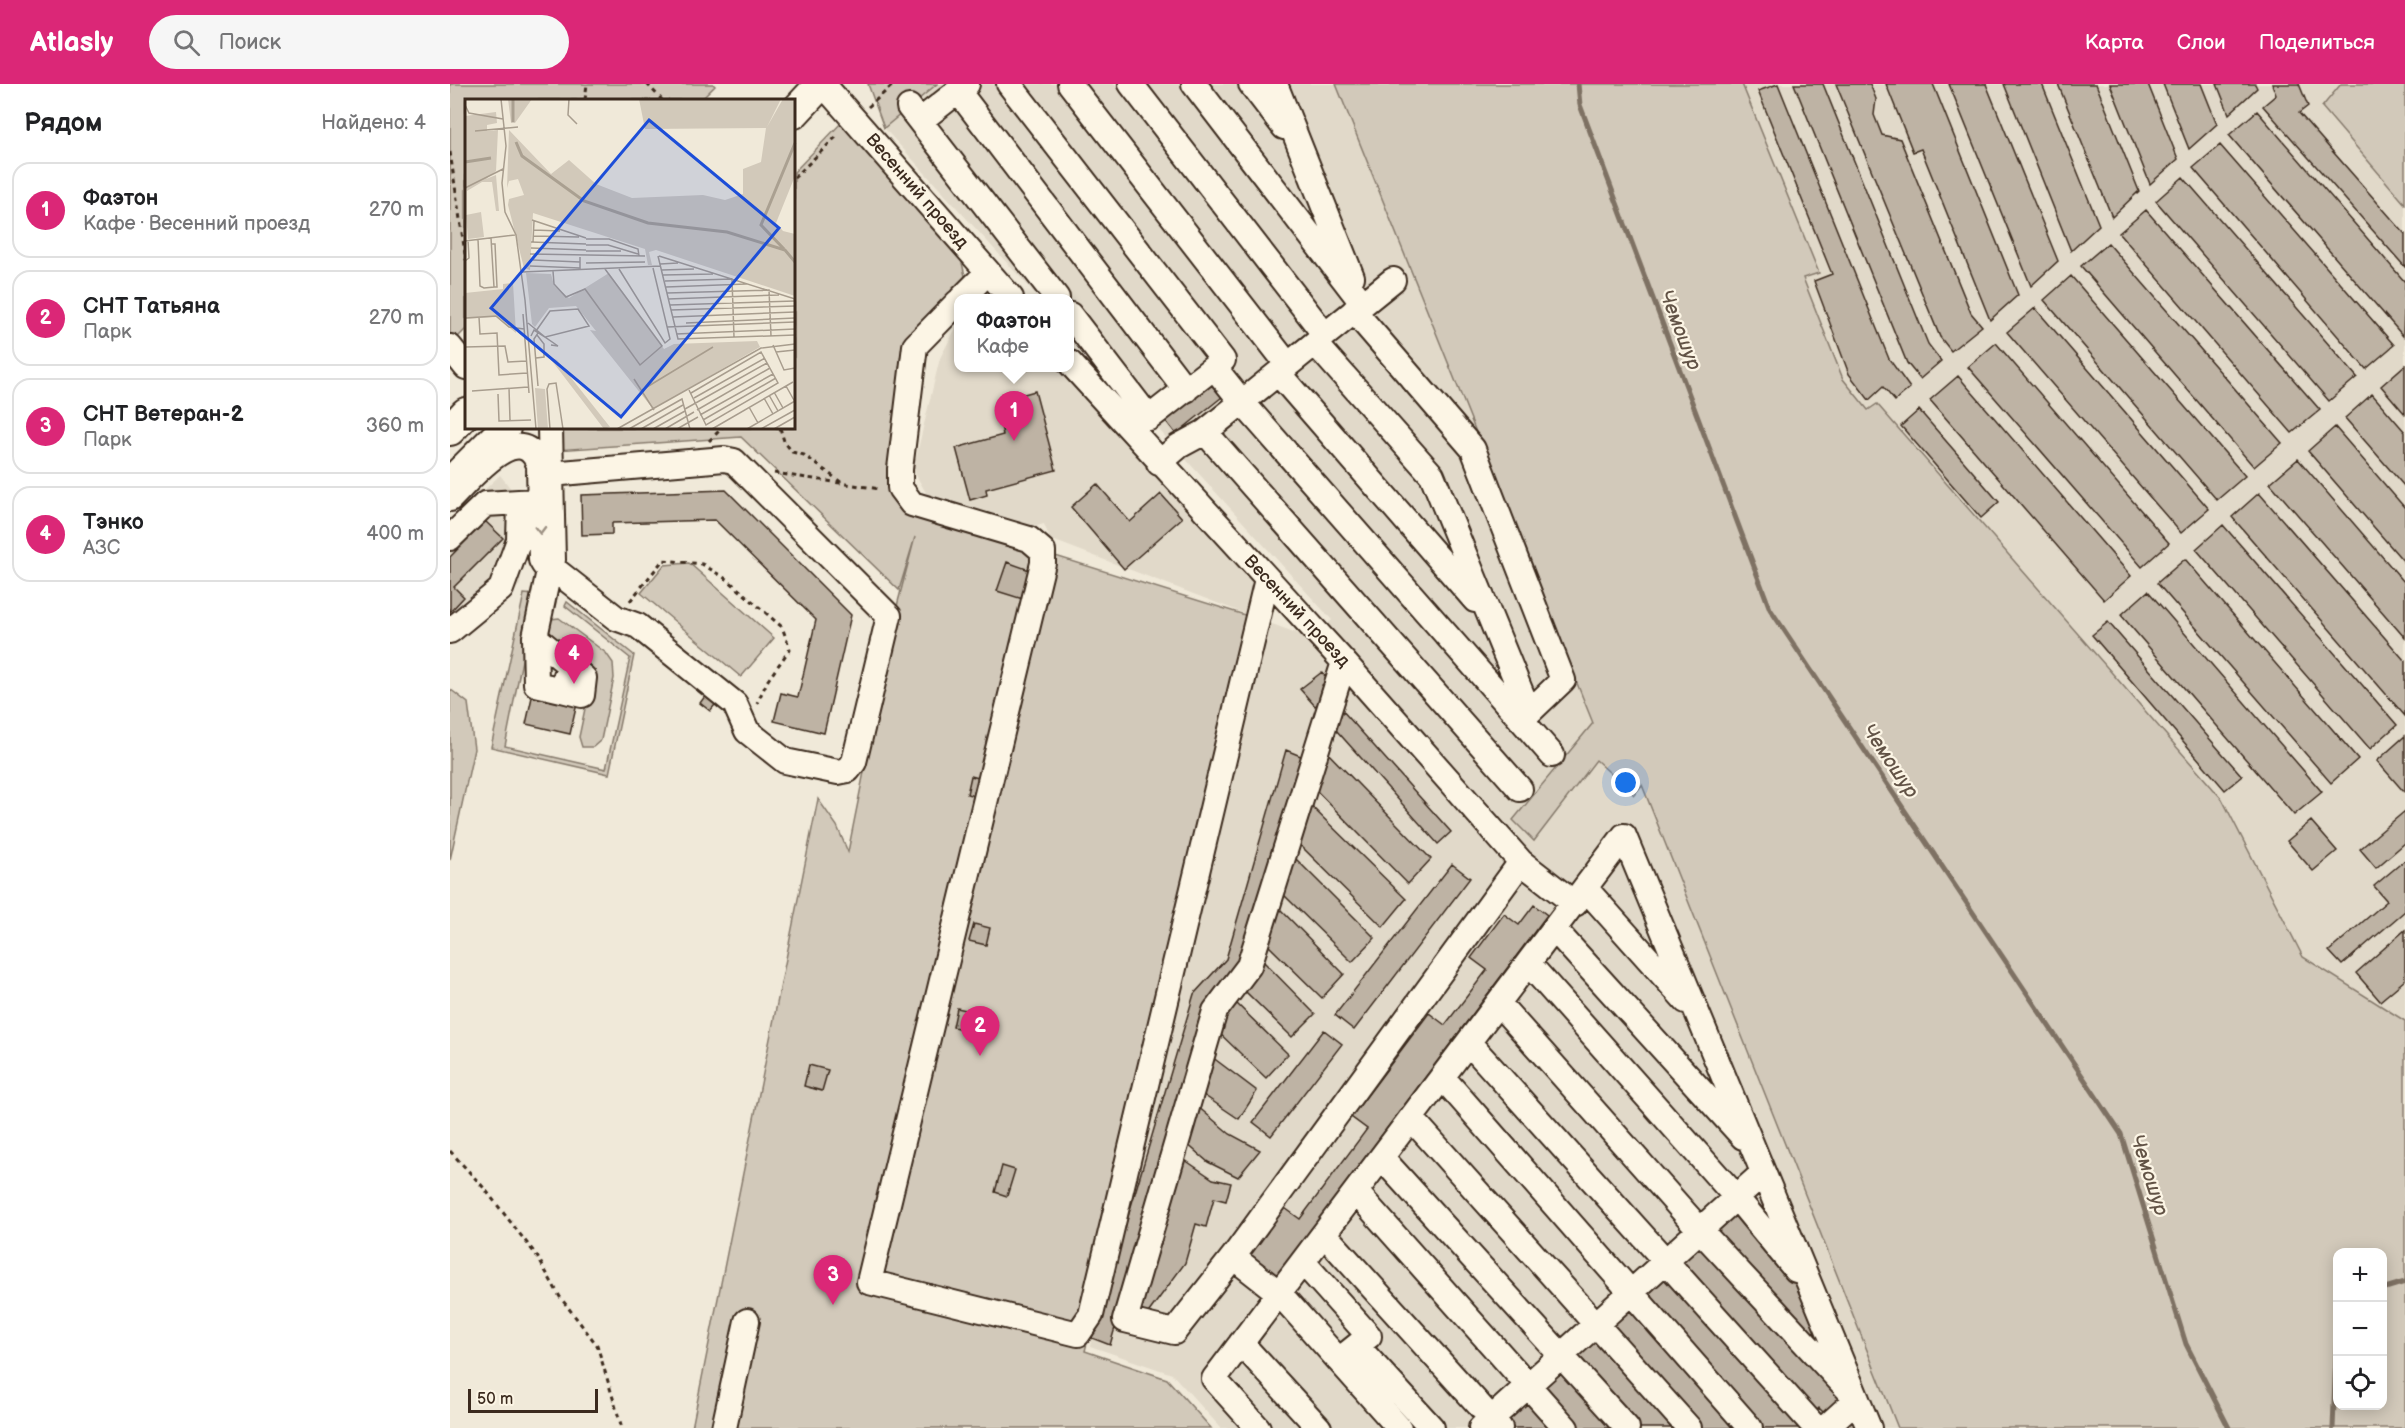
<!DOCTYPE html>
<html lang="ru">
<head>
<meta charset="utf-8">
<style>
	:root { --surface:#fff; --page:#f6f6f6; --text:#202124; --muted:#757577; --line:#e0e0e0; --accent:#db2777 }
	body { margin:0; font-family:"Balsamiq Sans",sans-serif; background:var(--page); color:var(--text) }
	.controls { position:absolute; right:18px; bottom:18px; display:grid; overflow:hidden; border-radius:12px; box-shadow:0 3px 15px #0003 }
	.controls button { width:54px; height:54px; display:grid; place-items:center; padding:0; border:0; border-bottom:2px solid var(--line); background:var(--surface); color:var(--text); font:30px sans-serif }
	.scale { position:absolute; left:18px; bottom:15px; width:130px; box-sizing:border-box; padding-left:6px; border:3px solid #3b2a1e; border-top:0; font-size:16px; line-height:21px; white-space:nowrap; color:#3b2a1e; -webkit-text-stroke:4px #fcf5e5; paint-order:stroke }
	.you { position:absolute; left:1176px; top:699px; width:21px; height:21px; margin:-15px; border:4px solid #fff; border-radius:50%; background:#1a73e8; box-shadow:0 0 0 9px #1a73e833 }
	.badge { display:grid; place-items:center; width:39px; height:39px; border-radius:50%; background:var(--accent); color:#fff; font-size:20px; font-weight:700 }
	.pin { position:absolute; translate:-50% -50px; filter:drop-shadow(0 2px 3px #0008) }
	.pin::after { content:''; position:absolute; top:32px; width:21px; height:18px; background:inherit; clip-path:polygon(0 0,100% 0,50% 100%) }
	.popup { position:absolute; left:504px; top:210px; width:120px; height:78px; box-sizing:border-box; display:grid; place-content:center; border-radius:12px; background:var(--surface); filter:drop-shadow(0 2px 4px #0005); font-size:20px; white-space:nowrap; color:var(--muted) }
	.popup b { font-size:22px; color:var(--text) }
	.popup::after { content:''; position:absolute; left:50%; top:100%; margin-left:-12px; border:12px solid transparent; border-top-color:var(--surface) }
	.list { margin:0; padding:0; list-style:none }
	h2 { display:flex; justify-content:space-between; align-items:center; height:78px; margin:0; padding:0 24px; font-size:26px }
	h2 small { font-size:20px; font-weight:400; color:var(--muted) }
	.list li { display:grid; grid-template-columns:39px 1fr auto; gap:18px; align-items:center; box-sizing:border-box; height:96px; margin:0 12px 12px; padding:0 12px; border:2px solid var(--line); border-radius:18px }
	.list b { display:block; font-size:22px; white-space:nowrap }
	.list p { margin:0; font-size:20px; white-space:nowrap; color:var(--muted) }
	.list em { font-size:20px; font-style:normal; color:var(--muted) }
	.icon { flex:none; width:33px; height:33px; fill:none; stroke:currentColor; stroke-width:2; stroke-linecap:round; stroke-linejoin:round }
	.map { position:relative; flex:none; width:1955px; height:1344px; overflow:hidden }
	header { display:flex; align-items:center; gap:36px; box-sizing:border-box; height:84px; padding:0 30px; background:var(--accent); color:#fff }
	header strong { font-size:28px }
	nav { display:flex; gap:33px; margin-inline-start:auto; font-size:21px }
	.search { width:420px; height:54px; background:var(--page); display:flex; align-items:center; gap:15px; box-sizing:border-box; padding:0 21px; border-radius:33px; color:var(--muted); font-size:22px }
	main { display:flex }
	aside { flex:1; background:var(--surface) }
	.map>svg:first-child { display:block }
	.built { fill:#e1d9c9 }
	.green { fill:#d2c9ba; stroke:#867a6c; stroke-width:1.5; fill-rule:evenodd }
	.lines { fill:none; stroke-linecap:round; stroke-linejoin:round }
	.stream { stroke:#7e7163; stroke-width:5 }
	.building { fill:#beb3a4; stroke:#3b2a1e; stroke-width:1.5 }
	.minor-casing { stroke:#3b2a1e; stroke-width:28 }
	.major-casing { stroke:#3b2a1e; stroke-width:34 }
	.path { stroke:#3b2a1e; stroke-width:3; stroke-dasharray:4.5 4.5; stroke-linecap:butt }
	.minor { stroke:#fcf5e5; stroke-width:24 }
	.major { stroke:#fcf5e5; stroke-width:30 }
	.oneway { stroke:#9c9082 }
	.labels { text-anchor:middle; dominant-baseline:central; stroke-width:4.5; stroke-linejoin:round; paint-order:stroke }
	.street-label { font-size:18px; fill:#3b2a1e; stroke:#fcf5e5 }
	.water-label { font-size:20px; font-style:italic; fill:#625346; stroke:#fcf5e5 }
	.inset-river { fill:none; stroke:#aaa091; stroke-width:3 }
	.inset-road { fill:none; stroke:#a89d8e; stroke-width:1.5 }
	.view { fill:#1d4ed8; fill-opacity:0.15; stroke:#1d4ed8; stroke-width:3 }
	.inset-edge { fill:none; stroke:#3b2a1e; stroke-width:3 }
</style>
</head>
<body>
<header>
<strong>Atlasly</strong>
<div class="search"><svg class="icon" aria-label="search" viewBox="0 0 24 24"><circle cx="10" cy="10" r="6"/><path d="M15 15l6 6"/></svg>Поиск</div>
<nav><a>Карта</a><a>Слои</a><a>Поделиться</a></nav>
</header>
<main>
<aside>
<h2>Рядом<small>Найдено: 4</small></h2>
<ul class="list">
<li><span class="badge">1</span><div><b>Фаэтон</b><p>Кафе · Весенний проезд</p></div><em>270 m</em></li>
<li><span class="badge">2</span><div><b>СНТ Татьяна</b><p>Парк</p></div><em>270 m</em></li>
<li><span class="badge">3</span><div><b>СНТ Ветеран-2</b><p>Парк</p></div><em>360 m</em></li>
<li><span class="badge">4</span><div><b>Тэнко</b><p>АЗС</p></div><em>400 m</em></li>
</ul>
</aside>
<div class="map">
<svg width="1955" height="1344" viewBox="0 0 1955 1344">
	<rect width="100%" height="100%" fill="#f0e9d9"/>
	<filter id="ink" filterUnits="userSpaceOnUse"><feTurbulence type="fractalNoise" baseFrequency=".0167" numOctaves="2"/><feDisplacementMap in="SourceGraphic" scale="12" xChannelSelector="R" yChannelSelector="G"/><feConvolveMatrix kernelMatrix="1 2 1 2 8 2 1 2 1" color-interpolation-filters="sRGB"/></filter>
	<g filter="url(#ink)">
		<path class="built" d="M 487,0 L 886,0 L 1143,639 L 1064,736 L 1084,756 L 1146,676 L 1184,711 L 1192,700 L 1448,1344 L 771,1344 L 722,1290 L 640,1262 L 814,537 L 600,455 L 594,440 L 580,444 L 479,414 L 463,386 L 490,274 L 508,240 L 508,284 L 613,284 L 820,514 L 814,537 L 860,554 L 882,536 L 620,248 L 620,214 L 589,214 L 434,44 Z
			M 1292,0 L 1891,0 L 1872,24 L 1955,120 L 1955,937 L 1853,873 L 1808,785 L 1427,320 L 1418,326 L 1393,295 L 1353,194 L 1369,189 Z
			M 50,391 L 80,429 L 70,501 L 0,560 L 0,439 Z"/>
		<path class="green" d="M 0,0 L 263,0 L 265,2 L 251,16 L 16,16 L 16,245 L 0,261 Z
			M 418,0 L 487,0 L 434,44 Z
			M 886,0 L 1292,0 L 1369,189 L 1353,194 L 1393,295 L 1418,326 L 1427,320 L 1772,715 L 1853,873 L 1955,937 L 1955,1344 L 1448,1344 L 1192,701 L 1184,711 L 1146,676 L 1084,757 L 1063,736 L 1143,639 ZM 1888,1168 L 1932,1168 L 1932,1322 L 1888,1322 Z
			M 1891,0 L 1955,0 L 1955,120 L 1872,23 Z
			M 393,37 L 511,174 L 515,192 L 505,212 L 466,253 L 446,381 L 471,430 L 814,537 L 635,1267 L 717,1295 L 761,1344 L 242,1344 L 368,715 L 387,742 L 398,768 L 448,518 L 465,453 L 449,506 L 291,353 L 107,366 L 109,344 L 344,344 L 344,88 Z
			M 239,479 L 324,554 L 291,593 L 191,509 L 214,481 Z
			M 74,510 L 85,511 L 55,662 L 156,685 L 180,574 L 115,522 L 117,518 L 184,571 L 159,690 L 41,663 Z
			M 109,534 L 156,569 L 163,579 L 164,594 L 151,656 L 143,663 L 132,663 L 129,653 L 143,587 L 100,552 L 99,539 L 101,535 Z
			M 0,605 L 18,619 L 24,665 L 0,776 Z"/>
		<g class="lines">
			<path class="stream" d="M 1128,0 L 1130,21 L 1320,525 L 1671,1050 L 1736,1260 L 1779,1344
				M 1932,1205 L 1955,1198
				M 1883,1344 L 1888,1220"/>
		</g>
		<path class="building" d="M 1328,0 L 1439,275 L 1460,304 L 1445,317 L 1433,303 L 1419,316 L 1399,290 L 1364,197 L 1382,190 L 1308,7 Z
			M 1344,0 L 1373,0 L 1478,260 L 1491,277 L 1470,295 L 1457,279 Z
			M 1386,0 L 1420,0 L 1426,15 L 1424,31 L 1432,51 L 1450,55 L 1521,229 L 1532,242 L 1501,267 L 1490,253 Z
			M 1436,0 L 1483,0 L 1568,211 L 1540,236 L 1471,65 L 1463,68 Z
			M 1499,0 L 1536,0 L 1608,177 L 1581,202 Z
			M 1554,0 L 1592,0 L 1649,141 L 1621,167 Z
			M 1608,0 L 1646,0 L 1689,107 L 1662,133 Z
			M 1660,0 L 1698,0 L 1728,75 L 1700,100 Z
			M 1713,0 L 1751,0 L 1767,40 L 1739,65 Z
			M 1767,0 L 1805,0 L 1807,4 L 1779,30 Z
			M 1822,0 L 1849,0 L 1858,22 L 1849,29 L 1955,150 L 1955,183 L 1813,22 L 1826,11 Z
			M 1807,27 L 1955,198 L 1953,252 L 1779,51 Z
			M 1770,61 L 1944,261 L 1916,285 L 1743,84 Z
			M 1733,93 L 1907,293 L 1879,317 L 1706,117 Z
			M 1696,126 L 1870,326 L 1842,349 L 1669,149 Z
			M 1658,159 L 1832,359 L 1804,383 L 1631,182 Z
			M 1621,192 L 1795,392 L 1767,416 L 1594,216 Z
			M 1585,224 L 1759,425 L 1731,449 L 1557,248 Z
			M 1546,259 L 1719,459 L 1692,483 L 1518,283 Z
			M 1955,281 L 1955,330 L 1931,302 Z
			M 1508,292 L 1681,492 L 1654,516 L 1480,316 Z
			M 761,300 L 772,313 L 726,350 L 715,336 Z
			M 585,307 L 606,386 L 536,405 L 537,411 L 520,416 L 506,364 L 553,351 L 551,341 L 563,337 L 556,315 Z
			M 1922,310 L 1955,348 L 1955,403 L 1895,334 Z
			M 1469,326 L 1549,418 L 1531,434 L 1451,342 Z
			M 1885,343 L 1955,424 L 1955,479 L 1858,367 Z
			M 1848,375 L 1955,499 L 1955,554 L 1820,399 Z
			M 647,400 L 680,438 L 711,410 L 732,434 L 674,485 L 621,423 Z
			M 276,406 L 401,531 L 374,649 L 324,637 L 331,609 L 348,613 L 366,536 L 265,436 L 162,439 L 162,450 L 132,451 L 131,411 Z
			M 1809,409 L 1955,577 L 1955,632 L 1782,433 Z
			M 35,437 L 53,454 L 4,503 L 14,513 L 0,528 L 0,473 Z
			M 1773,441 L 1947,641 L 1920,665 L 1746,465 Z
			M 1735,475 L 1908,675 L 1881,699 L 1707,499 Z
			M 557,478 L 585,488 L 576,516 L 547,507 Z
			M 1698,507 L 1872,708 L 1844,731 L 1671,531 Z
			M 1658,538 L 1792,692 L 1775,706 L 1642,551 Z
			M 872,588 L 878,596 L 872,601 L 880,610 L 865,622 L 850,605 Z
			M 84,604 L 128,615 L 120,650 L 76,640 Z
			M 258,608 L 269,616 L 260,627 L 250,619 Z
			M 891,625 L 1001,748 L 988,760 L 878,637 Z
			M 1955,652 L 1955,707 L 1954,708 L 1927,677 Z
			M 872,663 L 981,775 L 958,800 L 860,700 Z
			M 836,666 L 853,673 L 792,881 L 759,918 L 660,1261 L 642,1254 L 744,910 L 776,875 Z
			M 521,692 L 540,697 L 535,715 L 517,710 Z
			M 860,721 L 956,815 L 933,843 L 848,759 Z
			M 1955,727 L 1955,759 L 1926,784 L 1910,765 Z
			M 1861,737 L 1887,767 L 1863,787 L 1837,757 Z
			M 844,773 L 925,854 L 902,878 L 834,811 Z
			M 1955,776 L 1955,827 L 1892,881 L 1879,867 L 1937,817 L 1924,802 Z
			M 1002,780 L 1020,794 L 904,946 L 885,931 Z
			M 1084,821 L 1097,831 L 827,1191 L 822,1187 L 816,1195 L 796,1169 L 832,1122 L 850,1135 L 917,1045 L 901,1033 L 979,929 L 995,941 L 1037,886 L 1021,874 L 1054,830 L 1069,841 Z
			M 830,825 L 894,890 L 872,914 L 817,860 Z
			M 524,840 L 540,844 L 536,861 L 519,857 Z
			M 1955,846 L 1955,896 L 1930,917 L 1906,889 Z
			M 812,876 L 865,930 L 842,953 L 795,907 Z
			M 783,916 L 838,970 L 816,994 L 765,945 Z
			M 507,924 L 539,931 L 535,950 L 503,943 Z
			M 874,946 L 892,960 L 821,1052 L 803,1038 Z
			M 762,973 L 807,1007 L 789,1035 L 749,1008 Z
			M 359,981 L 378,986 L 372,1007 L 354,1002 Z
			M 747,1022 L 780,1050 L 810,1066 L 788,1093 L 758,1078 L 736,1059 Z
			M 732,1074 L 763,1095 L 781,1099 L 776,1117 L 764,1114 L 756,1143 L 746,1140 L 735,1179 L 696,1232 L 684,1227 Z
			M 552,1082 L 565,1086 L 557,1112 L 545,1108 Z
			M 1283,1129 L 1360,1215 L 1373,1253 L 1363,1263 L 1260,1151 Z
			M 1247,1160 L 1395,1320 L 1379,1334 L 1369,1324 L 1361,1332 L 1227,1180 Z
			M 1214,1190 L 1350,1344 L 1308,1344 L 1190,1210 Z
			M 1178,1223 L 1287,1344 L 1244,1344 L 1155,1244 Z
			M 1145,1254 L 1225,1344 L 1182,1344 L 1121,1276 Z
			M 1112,1285 L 1165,1344 L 1122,1344 L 1089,1306 Z
			M 1077,1318 L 1101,1344 L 1058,1344 L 1053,1339 Z
			M 1402,1334 L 1407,1344 L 1391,1344 Z"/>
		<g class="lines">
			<g class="minor-casing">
				<path id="minor" d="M 373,0 L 561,214
					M 559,0 L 773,276 L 699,334 L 620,231
					M 620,0 L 838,281
					M 681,0 L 875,251
					M 744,0 L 913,220
					M 801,0 L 834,43
					M 825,0 L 902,193
					M 508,7 L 736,306
					M 459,23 L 607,214
					M 470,37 L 517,0
					M 512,214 L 538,188
					M 508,218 L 465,262 L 450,385 L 450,404 L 462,420 L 579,455 L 593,467 L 593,479 L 419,1198 L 628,1250 L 641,1231 L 817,495
					M 904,227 L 1023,365 L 1113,596 L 1071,636
					M 865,259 L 982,391 L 1079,628
					M 0,263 L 16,283
					M 620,279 L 894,578 L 1071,778 L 1125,820
					M 764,283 L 792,318 L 1102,671
					M 828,289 L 1025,516
					M 755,348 L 1070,705
					M 709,379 L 729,362 L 755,348 L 943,196
					M 0,415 C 19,397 70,331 89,381 L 91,476 L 94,481 L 100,482 L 103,476 L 100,344
					M 0,454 L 35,420 L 86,417
					M 0,547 L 51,505 L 69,456 L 70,418
					M 85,553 L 86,600 L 112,606 L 119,581 L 85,553 L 100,482 L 166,534 L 188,542 L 285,620 L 297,647 L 335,677 L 388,688 L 398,686 L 404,678 L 439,532 L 284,377 L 274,375 L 89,391
					M 894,578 L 799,882 L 765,927 L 675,1236 L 724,1248 L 783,1173 L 1071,778
					M 112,606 L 132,611 L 134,594 L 119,581
					M 1174,752 L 1419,1344
					M 1136,805 L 1236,917
					M 1105,846 L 1293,1053
					M 1079,880 L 1286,1113 L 1346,1186
					M 1049,920 L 1250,1146 L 1407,1315 L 1375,1344
					M 1019,959 L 1366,1344
					M 993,994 L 1300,1344
					M 962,1035 L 1239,1344
					M 932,1074 L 1177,1344
					M 906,1108 L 1116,1344
					M 874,1150 L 1050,1344
					M 783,1173 L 829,1209 L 949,1344
					M 853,1178 L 919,1252 L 889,1276
					M 791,1259 L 869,1344
					M 907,1262 L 982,1344
					M 274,1344 L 297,1237
					M 808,1344 L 764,1295 L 1174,752
					M 1031,1344 L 1313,1089"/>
			</g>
			<g class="major-casing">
				<path id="major" d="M 344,29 L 371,0
					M 0,346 L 16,329
					M 0,399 L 55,344"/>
			</g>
			<path class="path" d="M 197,0 L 212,16
				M 135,16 L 137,0
				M 418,23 L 444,0
				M 0,68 L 16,176
				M 344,94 L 389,50
				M 330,344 L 334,357 L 342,368 L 354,371 L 392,399
				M 259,357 L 272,344
				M 324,389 L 430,405
				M 180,517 L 213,476 L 252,480 L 278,496 L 332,543 L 340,565 L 318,596 L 307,619
				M 0,1067 L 34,1104 L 87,1172 L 110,1213 L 147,1261 L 172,1344"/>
			<use href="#minor" class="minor"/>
			<use href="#major" class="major"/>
		</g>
		<defs><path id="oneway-chevron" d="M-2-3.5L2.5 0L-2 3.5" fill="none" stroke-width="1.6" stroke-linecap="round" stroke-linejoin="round" transform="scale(1.5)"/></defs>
		<use class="oneway" href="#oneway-chevron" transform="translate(90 446) rotate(89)"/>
	</g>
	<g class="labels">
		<g class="street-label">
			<text transform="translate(467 107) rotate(49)">Весенний проезд</text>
			<text transform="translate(847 527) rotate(47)">Весенний проезд</text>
		</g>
		<g class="water-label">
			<text transform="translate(1230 246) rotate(69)">Чемошур</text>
			<text transform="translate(1440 677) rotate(56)">Чемошур</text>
			<text transform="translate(1699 1091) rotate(72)">Чемошур</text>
		</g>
	</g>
	<g transform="translate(15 15)">
		<rect width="330" height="330" fill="#f0e9d9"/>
		<path d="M 43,0 L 67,0 L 50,24 L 46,24 ZM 174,0 L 316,0 L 302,28 L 318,0 L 330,0 L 330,77 L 311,124 L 318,132 L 330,135 L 330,197 L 191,151 L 184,153 L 187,166 L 183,166 L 180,150 L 68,114 L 65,171 L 59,169 L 43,106 L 44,100 L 59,96 L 53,80 L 44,82 L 42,89 L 44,31 L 86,75 L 104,61 L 131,85 L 167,99 L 238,96 L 260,101 L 278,95 L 278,70 L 296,63 L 301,29 L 180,30 ZM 31,13 L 32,24 L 22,26 L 22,32 L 33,31 L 31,72 L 21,80 L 31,76 L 34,112 L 31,112 L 27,83 L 17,83 L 2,92 L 0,85 L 0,17 ZM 16,113 L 19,138 L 3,140 L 1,116 ZM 61,174 L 86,175 L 89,186 L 104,199 L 144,174 L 199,250 L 209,245 L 292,242 L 295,248 L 188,310 L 125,231 L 131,232 L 111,207 L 84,209 L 70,228 L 67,225 ZM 48,184 L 51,234 L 31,218 L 0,220 L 0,194 L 38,190 L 38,185 ZM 84,258 L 92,261 L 145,328 L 139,330 ZM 70,289 L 80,290 L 83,330 L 73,330 Z" fill="#d2c9ba"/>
		<path class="inset-river" d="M 48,23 L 48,0M 51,43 L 57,57 L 119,102 L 183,124 L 262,133 L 320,151 L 330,163M 0,63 L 26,59M 319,150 L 296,126 L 330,44"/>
		<path class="inset-road" d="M 36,0 L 41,47 L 37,84 L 40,113 L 51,136 L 60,201 L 71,330M 104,0 L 103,16 L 112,25M 0,6 L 4,14 L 38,20M 10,32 L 53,28M 0,89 L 38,70M 67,121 L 121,139M 69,131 L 95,132M 68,137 L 114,138M 13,140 L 15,187 L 19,189 L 29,188 L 26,139M 121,140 L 144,140 L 173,150 L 174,157M 0,142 L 50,136M 66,143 L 121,145M 68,143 L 69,122M 26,145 L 30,145 L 32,188 L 29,188M 121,146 L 143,146 L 173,155M 66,149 L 121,151M 121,152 L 156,152M 65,155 L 180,157M 193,157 L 213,240 L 330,236M 194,157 L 330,200M 68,161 L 115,163M 0,162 L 4,159 L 3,141M 121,164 L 180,163M 195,165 L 213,164M 65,167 L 115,169 L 115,158M 154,170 L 200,244 L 205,240 L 188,169M 197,171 L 229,170M 88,172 L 89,185 L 101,198 L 120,190 L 175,266 L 197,247 L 140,170M 57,173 L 196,167M 198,176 L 248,175M 200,182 L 267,180 L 269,238M 201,188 L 281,185M 202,194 L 304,191 L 306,237M 203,200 L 314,196M 205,206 L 330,202M 206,211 L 330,207M 58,215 L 64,294M 14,218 L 15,235 L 32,234 L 34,276 L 62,274M 208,218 L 330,213M 0,219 L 31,217 L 44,228 L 59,230M 63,224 L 80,238 L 69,231 L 66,237M 221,224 L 330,219M 202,228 L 330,223M 71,232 L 85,212 L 113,210 L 124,227 L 80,238 L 93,247 L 86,246M 211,235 L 330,230M 308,246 L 319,271 L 330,269M 0,248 L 40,247 L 43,263 L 61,262M 311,253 L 330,251M 71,259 L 79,258 L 79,245 L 72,236M 169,280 L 189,311M 73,287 L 69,240 L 73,234M 321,287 L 330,303M 44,289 L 45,321M 177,291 L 248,248M 224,291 L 241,326 L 313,284 L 296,253 L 226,294M 7,292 L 63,288M 309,293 L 318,309M 33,295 L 34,322 L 66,321M 304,296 L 313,312M 229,299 L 300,259M 299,299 L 308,315M 284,308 L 293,324M 220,310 L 302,264M 232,311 L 305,269M 235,316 L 308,275M 238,321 L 311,279M 85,330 L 82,290 L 84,285 L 91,284 L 98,330M 152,330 L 296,249 L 330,245M 164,330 L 217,300 L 225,330M 176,330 L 218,306M 188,330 L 220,312M 200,330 L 229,313M 212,330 L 233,318M 247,330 L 328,283M 282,330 L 330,302M 296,330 L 330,311M 309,330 L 330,318"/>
		<path class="view" d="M 184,21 L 314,129 L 156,318 L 26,209 Z"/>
		<rect width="330" height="330" class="inset-edge"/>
	</g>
</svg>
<div class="controls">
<button>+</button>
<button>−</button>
<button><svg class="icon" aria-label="locate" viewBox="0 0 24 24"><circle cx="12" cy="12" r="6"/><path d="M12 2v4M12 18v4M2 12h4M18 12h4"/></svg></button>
</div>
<div class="scale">50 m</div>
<div class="you"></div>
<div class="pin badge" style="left:564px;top:357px">1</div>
<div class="popup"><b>Фаэтон</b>Кафе</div>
<div class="pin badge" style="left:530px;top:972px">2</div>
<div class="pin badge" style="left:383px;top:1221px">3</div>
<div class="pin badge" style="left:124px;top:600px">4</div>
</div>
</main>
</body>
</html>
